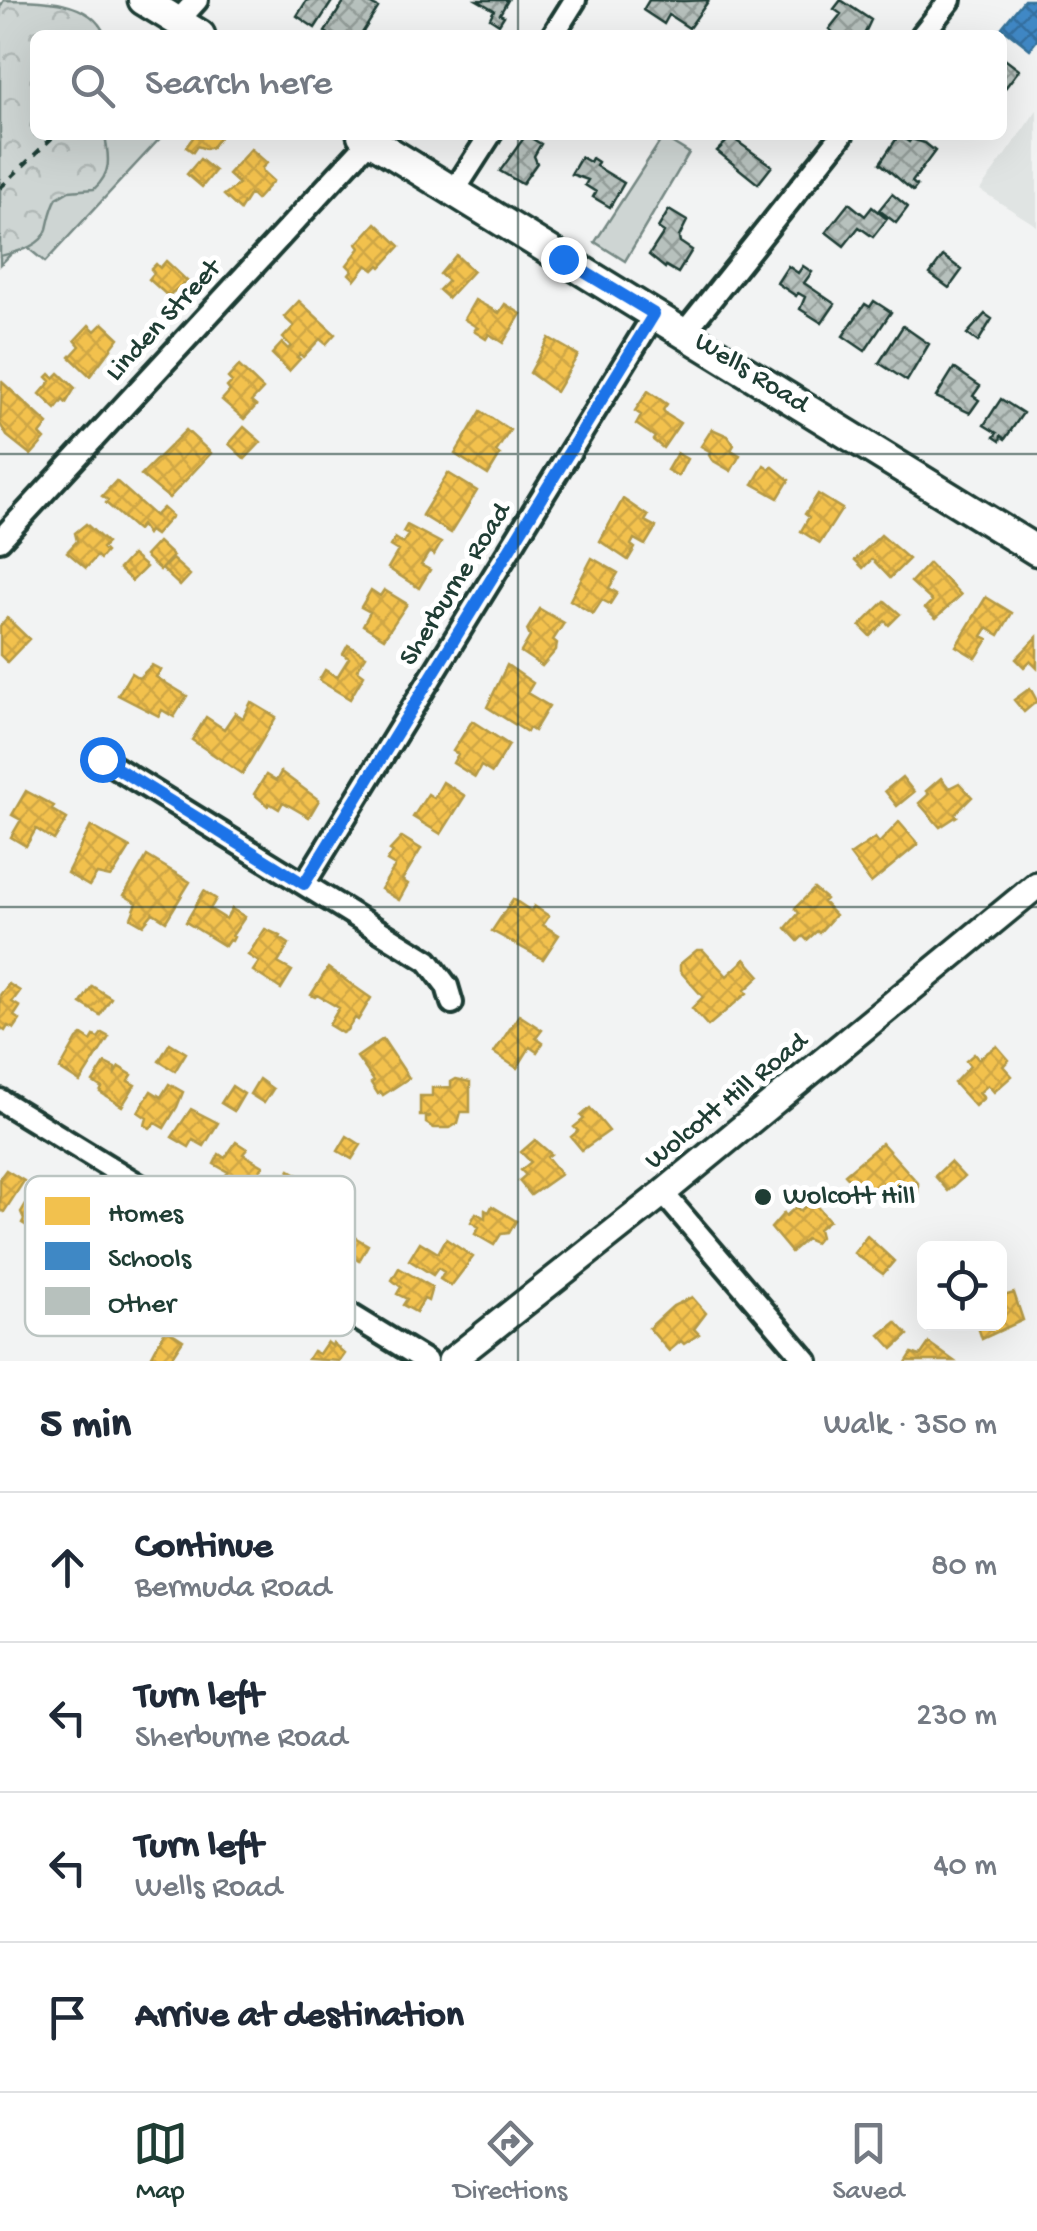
<!DOCTYPE html>
<html lang="en">
<head>
<meta charset="utf-8">
<style>
	:root { --surface:#fff; --page:#f6f6f7; --text:#1f2937; --muted:#747a83; --line:#e0e1e3; --accent:#1f3d34 }
	body { margin:0; font-family:"Gochi Hand",sans-serif; background:var(--page); color:var(--text) }
	.controls { position:absolute; right:30px; bottom:30px; display:grid; overflow:hidden; border-radius:15px; box-shadow:0 10px 40px #0002 }
	.controls button { width:90px; height:90px; display:grid; place-items:center; padding:0; border:0; border-bottom:2px solid var(--line); background:var(--surface); color:var(--text); font:50px sans-serif }
	.stop { position:absolute; width:30px; height:30px; margin:-22px; border:8px solid #1a73e8; border-radius:50%; background:#fff }
	.stop.end { background:#1a73e8; border-color:#fff; box-shadow:0 2px 10px #0008 }
	.list { margin:0; padding:0; list-style:none }
	h2 { display:flex; justify-content:space-between; align-items:center; height:130px; margin:0; padding:0 40px; font-size:42px }
	h2 small { font-size:32px; font-weight:400; color:var(--muted) }
	.list li { display:grid; grid-template-columns:65px 1fr auto; gap:30px; align-items:center; box-sizing:border-box; height:150px; padding:0 40px; border-top:2px solid var(--line) }
	.list b { display:block; font-size:38px; white-space:nowrap }
	.list p { margin:0; font-size:32px; white-space:nowrap; color:var(--muted) }
	.list em { font-size:32px; font-style:normal; color:var(--muted) }
	.icon { flex:none; width:55px; height:55px; fill:none; stroke:currentColor; stroke-width:2; stroke-linecap:round; stroke-linejoin:round }
	.map { position:relative; flex:none; width:1037px; height:1361px; overflow:hidden }
	.search { position:absolute; background:var(--surface); box-shadow:0 10px 40px #0002; left:30px; right:30px; top:30px; height:110px; display:flex; align-items:center; gap:25px; box-sizing:border-box; padding:0 35px; border-radius:15px; color:var(--muted); font-size:38px }
	.sheet { height:730px; background:var(--surface) }
	nav { display:flex; justify-content:space-around; align-items:center; box-sizing:border-box; height:140px; border-top:2px solid var(--line); background:var(--surface); font-size:28px; color:var(--muted) }
	nav a { display:grid; justify-items:center; gap:5px }
	nav .on { color:var(--accent) }
	.map>svg:first-child { display:block }
	.built { fill:#e0e4e3 }
	.green { fill:#ced5d3; stroke:#768984; stroke-width:2.5 }
	.forest { fill:url(#forest-crowns); stroke:#768984; stroke-width:2.5 }
	.homes { fill:url(#homes-cross-hatch); stroke:#b39946; stroke-width:2.5 }
	.schools { fill:url(#schools-cross-hatch); stroke:#35729a; stroke-width:2.5 }
	.building { fill:url(#building-cross-hatch); stroke:#1f3d34; stroke-width:2.5 }
	.lines { fill:none; stroke-linecap:round; stroke-linejoin:round }
	.minor-casing { stroke:#1f3d34; stroke-width:28 }
	.tertiary-casing { stroke:#1f3d34; stroke-width:32 }
	.secondary-casing { stroke:#1f3d34; stroke-width:35 }
	.path { stroke:#1f3d34; stroke-width:4; stroke-dasharray:8 8; stroke-linecap:butt }
	.minor { stroke:#fff; stroke-width:20 }
	.tertiary { stroke:#fff; stroke-width:25 }
	.secondary { stroke:#fff; stroke-width:28 }
	.route { stroke:#1a73e8; stroke-width:12 }
	.grid { fill:none; stroke:#1f3d34; stroke-width:2.5; stroke-opacity:0.55 }
	.poi-dot { fill:#1f3d34; stroke:#fff; stroke-width:4 }
	.labels { text-anchor:middle; dominant-baseline:central; stroke-width:10; stroke-linejoin:round; paint-order:stroke }
	.street-label { font-size:28px; fill:#1f3d34; stroke:#fff }
	.poi-label { font-size:28px; fill:#1f3d34; stroke:#fff; text-anchor:start }
	.key { fill:#fff; stroke:#bcc5c2; stroke-width:2.5 }
	.key-label { font-size:28px; fill:#1f3d34 }
</style>
</head>
<body>
<div class="map">
<svg width="1037" height="1361" viewBox="0 0 1037 1361">
	<defs>
		<pattern id="forest-crowns" width="20" height="18" patternUnits="userSpaceOnUse" patternTransform="scale(2.5)"><rect width="20" height="18" fill="#ced5d3"/><path d="M2 6a3 3 0 1 1 6 0M12 15a3 3 0 1 1 6 0" fill="none" stroke="#b0b8b6"/></pattern>
		<pattern id="homes-cross-hatch" width="8" height="8" patternUnits="userSpaceOnUse" patternTransform="scale(2.5)"><rect width="8" height="8" fill="#f2c14e"/><path d="M0 0l8 8M0 8l8-8" fill="none" stroke="#cfa745"/></pattern>
		<pattern id="schools-cross-hatch" width="8" height="8" patternUnits="userSpaceOnUse" patternTransform="scale(2.5)"><rect width="8" height="8" fill="#3f88c5"/><path d="M0 0l8 8M0 8l8-8" fill="none" stroke="#3470a1"/></pattern>
		<pattern id="building-cross-hatch" width="8" height="8" patternUnits="userSpaceOnUse" patternTransform="scale(2.5)"><rect width="8" height="8" fill="#b7c1bd"/><path d="M0 0l8 8M0 8l8-8" fill="none" stroke="#949e9a"/></pattern>
	</defs>
	<rect width="100%" height="100%" fill="#f2f3f3"/>
	<filter id="ink" filterUnits="userSpaceOnUse"><feTurbulence type="fractalNoise" baseFrequency=".01" numOctaves="2"/><feDisplacementMap in="SourceGraphic" scale="20" xChannelSelector="R" yChannelSelector="G"/><feConvolveMatrix kernelMatrix="1 2 1 2 8 2 1 2 1" color-interpolation-filters="sRGB"/></filter>
	<g filter="url(#ink)">
		<path class="built" d="M 1037,110 L 1037,226 L 980,190 Z"/>
		<path class="green" d="M 35,35 L 35,135 L 163,135 L 45,262 L 22,243 L 0,265 L 0,51 Z
			M 663,137 L 689,153 L 625,261 L 595,242 Z"/>
		<path class="forest" d="M 4,0 C 42,0 91,0 105,35 L 35,35 L 35,135 L 105,135 C 109,158 112,173 94,189 L 69,191 L 57,198 C 51,208 50,217 47,229 C 42,247 16,252 0,256 L 0,7 Z"/>
		<path class="homes" d="M 195,135 L 221,135 L 212,147 L 206,149 L 197,146 L 193,152 L 186,147 Z
			M 251,149 L 267,163 L 262,168 L 263,172 L 273,181 L 256,200 L 250,194 L 240,210 L 224,195 L 239,184 L 228,174 Z
			M 200,159 L 215,171 L 202,187 L 187,174 Z
			M 376,223 L 400,246 L 381,267 L 379,265 L 374,270 L 367,265 L 355,280 L 349,274 L 352,270 L 347,265 L 360,248 L 357,244 Z
			M 456,255 L 473,271 L 448,298 L 439,290 L 448,281 L 440,274 Z
			M 166,261 L 187,281 L 168,296 L 149,279 L 154,273 L 151,269 L 156,264 L 160,268 Z
			M 475,300 L 499,313 L 505,304 L 521,314 L 503,343 L 489,334 L 486,339 L 475,332 L 474,330 L 478,328 L 464,319 Z
			M 299,301 L 335,334 L 326,344 L 320,339 L 303,357 L 300,354 L 297,357 L 300,359 L 289,371 L 272,354 L 282,343 L 288,349 L 291,346 L 283,338 L 294,326 L 284,317 Z
			M 103,323 L 119,338 L 90,376 L 70,357 L 80,346 L 75,340 L 89,325 L 95,331 Z
			M 549,338 L 578,355 L 556,392 L 530,373 Z
			M 239,366 L 263,389 L 251,402 L 256,406 L 244,419 L 222,400 L 230,391 L 227,387 L 232,382 L 228,378 Z
			M 59,373 L 75,388 L 66,403 L 63,400 L 56,409 L 40,394 L 51,381 L 47,377 L 50,374 L 54,378 Z
			M 2,382 L 48,424 L 40,434 L 45,439 L 31,455 L 7,436 L 0,424 Z
			M 648,391 L 667,404 L 663,410 L 666,414 L 680,423 L 663,448 L 653,440 L 655,437 L 636,424 L 641,415 L 635,411 Z
			M 481,411 L 510,430 L 496,452 L 500,455 L 488,475 L 455,454 Z
			M 244,427 L 261,442 L 245,459 L 229,444 Z
			M 712,429 L 728,436 L 734,445 L 731,450 L 740,455 L 731,471 L 712,460 L 709,455 L 711,452 L 701,446 Z
			M 186,430 L 211,453 L 169,498 L 141,475 Z
			M 677,453 L 687,459 L 678,476 L 667,470 Z
			M 764,465 L 770,469 L 772,466 L 789,480 L 778,498 L 753,484 Z
			M 448,473 L 477,491 L 451,533 L 422,515 Z
			M 116,481 L 155,516 L 163,508 L 172,516 L 155,535 L 149,531 L 147,534 L 141,525 L 137,530 L 106,503 L 108,500 L 102,496 Z
			M 818,494 L 842,509 L 820,543 L 801,531 L 809,517 L 805,514 Z
			M 623,499 L 648,516 L 645,521 L 656,527 L 645,545 L 634,539 L 631,545 L 635,548 L 628,560 L 600,541 Z
			M 86,524 L 107,543 L 102,548 L 106,552 L 100,559 L 97,556 L 86,568 L 67,552 L 77,541 L 75,533 Z
			M 407,525 L 441,543 L 434,555 L 429,552 L 421,565 L 430,570 L 419,588 L 388,568 L 398,551 L 390,546 L 395,538 L 403,543 L 408,535 L 403,532 Z
			M 881,535 L 909,559 L 890,578 L 872,559 L 863,568 L 855,560 Z
			M 158,542 L 173,556 L 160,570 L 145,556 Z
			M 132,555 L 146,567 L 132,581 L 119,569 Z
			M 592,558 L 618,573 L 609,588 L 617,593 L 610,604 L 602,600 L 593,614 L 570,600 Z
			M 172,559 L 190,575 L 180,586 L 162,569 Z
			M 929,563 L 961,595 L 936,618 L 925,608 L 932,601 L 911,582 Z
			M 371,590 L 380,596 L 384,590 L 407,604 L 384,638 L 363,625 L 370,612 L 361,607 Z
			M 986,597 L 1012,613 L 999,635 L 987,628 L 982,636 L 988,639 L 976,658 L 956,646 Z
			M 885,601 L 900,614 L 889,625 L 885,621 L 870,636 L 860,626 Z
			M 540,609 L 564,623 L 553,640 L 557,643 L 556,650 L 542,666 L 521,652 L 530,637 L 527,630 Z
			M 7,618 L 29,639 L 7,662 L 0,655 L 0,626 Z
			M 1037,637 L 1037,668 L 1030,661 L 1024,667 L 1016,659 Z
			M 348,645 L 366,656 L 357,670 L 364,675 L 350,699 L 319,680 L 325,670 L 337,677 L 349,658 L 343,654 Z
			M 152,665 L 161,670 L 156,677 L 187,696 L 174,717 L 162,710 L 159,716 L 118,695 L 131,673 L 139,678 Z
			M 507,665 L 533,683 L 527,693 L 549,706 L 534,731 L 529,728 L 527,732 L 487,707 Z
			M 1030,688 L 1037,701 L 1024,712 L 1014,700 Z
			M 251,702 L 276,717 L 242,774 L 192,740 L 206,717 L 224,729 L 235,713 L 243,718 Z
			M 472,721 L 509,745 L 492,773 L 481,766 L 475,777 L 453,763 L 458,754 L 453,751 Z
			M 281,772 L 319,800 L 309,817 L 283,802 L 279,809 L 269,803 L 268,806 L 254,794 L 266,775 L 276,781 Z
			M 902,777 L 914,792 L 897,806 L 885,791 Z
			M 941,778 L 949,788 L 959,783 L 972,797 L 955,814 L 957,816 L 940,827 L 919,803 L 929,794 L 926,791 Z
			M 443,782 L 465,796 L 441,834 L 413,817 L 428,794 L 434,798 Z
			M 26,791 L 54,806 L 52,810 L 67,819 L 54,840 L 36,829 L 26,846 L 11,837 L 21,820 L 12,815 Z
			M 899,822 L 918,844 L 871,883 L 850,855 L 875,838 L 879,843 Z
			M 91,826 L 130,848 L 115,872 L 110,877 L 97,874 L 89,886 L 67,873 Z
			M 402,837 L 421,849 L 402,880 L 408,884 L 399,900 L 381,889 L 395,866 L 387,861 L 393,852 L 390,850 Z
			M 147,856 L 190,882 L 166,921 L 153,913 L 143,925 L 131,918 L 137,903 L 124,895 Z
			M 814,889 L 826,899 L 823,902 L 835,915 L 819,933 L 817,931 L 807,940 L 803,936 L 798,941 L 786,928 L 799,913 L 795,908 Z
			M 204,891 L 216,899 L 210,909 L 226,919 L 232,909 L 245,917 L 232,936 L 234,937 L 232,941 L 229,940 L 225,946 L 186,922 Z
			M 513,899 L 531,911 L 534,906 L 549,916 L 543,925 L 559,935 L 543,959 L 492,931 Z
			M 265,929 L 281,936 L 280,938 L 289,944 L 278,963 L 292,971 L 281,989 L 253,971 L 259,962 L 248,955 Z
			M 697,950 L 703,950 L 727,976 L 745,959 L 760,976 L 745,990 L 747,993 L 708,1026 L 692,1008 L 703,997 L 680,971 L 680,964 Z
			M 328,968 L 371,998 L 358,1020 L 355,1018 L 347,1030 L 342,1033 L 329,1025 L 339,1008 L 317,995 L 315,997 L 311,995 Z
			M 9,984 L 20,991 L 12,1002 L 20,1007 L 14,1016 L 20,1020 L 14,1029 L 8,1026 L 5,1031 L 0,1027 L 0,995 Z
			M 92,986 L 111,998 L 100,1015 L 81,1003 Z
			M 519,1015 L 542,1030 L 536,1038 L 543,1043 L 537,1052 L 530,1047 L 517,1068 L 494,1053 Z
			M 102,1033 L 109,1037 L 80,1082 L 60,1069 L 77,1039 L 82,1035 L 91,1041 L 94,1036 L 98,1038 Z
			M 383,1039 L 409,1078 L 383,1095 L 381,1092 L 378,1094 L 371,1083 L 374,1081 L 357,1057 Z
			M 170,1043 L 186,1053 L 175,1071 L 159,1061 Z
			M 997,1046 L 1009,1060 L 1003,1066 L 1012,1076 L 994,1092 L 988,1085 L 979,1093 L 984,1098 L 975,1106 L 954,1083 L 970,1066 L 966,1061 L 974,1054 L 978,1059 Z
			M 105,1063 L 115,1068 L 115,1073 L 119,1067 L 132,1075 L 128,1081 L 135,1085 L 122,1106 L 100,1092 L 102,1088 L 93,1082 Z
			M 259,1079 L 273,1089 L 264,1103 L 250,1094 Z
			M 456,1079 L 470,1082 L 470,1112 L 461,1112 L 458,1123 L 450,1128 L 434,1128 L 426,1123 L 426,1118 L 431,1116 L 420,1116 L 420,1096 L 432,1096 L 432,1088 L 451,1087 L 451,1082 Z
			M 169,1084 L 183,1092 L 177,1107 L 164,1128 L 155,1123 L 150,1128 L 145,1125 L 147,1118 L 138,1112 L 151,1091 L 161,1097 Z
			M 232,1086 L 244,1094 L 234,1111 L 221,1103 Z
			M 590,1108 L 609,1131 L 582,1150 L 571,1137 L 578,1131 L 574,1127 L 584,1119 L 581,1116 Z
			M 191,1109 L 218,1123 L 204,1146 L 193,1140 L 189,1147 L 172,1137 Z
			M 347,1136 L 361,1145 L 352,1159 L 338,1151 Z
			M 535,1140 L 551,1154 L 547,1157 L 561,1174 L 531,1195 L 519,1181 L 526,1175 L 521,1170 L 531,1162 L 521,1152 Z
			M 236,1142 L 247,1149 L 243,1154 L 263,1166 L 250,1187 L 236,1176 L 234,1180 L 226,1175 L 228,1172 L 214,1164 L 219,1154 L 225,1158 Z
			M 882,1143 L 918,1183 L 918,1193 L 913,1197 L 902,1194 L 896,1203 L 886,1203 L 861,1179 L 855,1185 L 845,1174 Z
			M 950,1162 L 964,1177 L 948,1191 L 935,1176 Z
			M 6,1170 L 24,1181 L 4,1212 L 0,1210 L 0,1178 Z
			M 290,1170 L 305,1179 L 301,1185 L 305,1188 L 291,1212 L 271,1200 L 273,1197 L 266,1193 L 272,1182 L 280,1187 Z
			M 36,1187 L 46,1189 L 45,1193 L 65,1206 L 57,1218 L 50,1213 L 39,1233 L 22,1223 L 24,1219 L 21,1212 Z
			M 812,1201 L 829,1220 L 818,1229 L 820,1237 L 815,1243 L 806,1239 L 791,1252 L 771,1228 L 784,1213 L 786,1216 L 796,1207 L 800,1211 Z
			M 492,1206 L 516,1221 L 509,1233 L 501,1234 L 494,1245 L 475,1234 L 479,1227 L 471,1222 L 476,1213 L 485,1218 L 485,1210 L 489,1212 Z
			M 351,1235 L 368,1245 L 359,1261 L 342,1251 Z
			M 867,1236 L 894,1261 L 883,1274 L 854,1253 Z
			M 446,1239 L 473,1257 L 451,1286 L 440,1279 L 444,1272 L 438,1268 L 433,1275 L 409,1260 L 420,1242 L 438,1253 Z
			M 399,1268 L 432,1287 L 428,1301 L 424,1299 L 416,1312 L 403,1305 L 407,1299 L 397,1294 L 401,1287 L 392,1280 Z
			M 1014,1293 L 1023,1320 L 982,1339 L 977,1324 L 1000,1324 L 1000,1297 Z
			M 692,1297 L 706,1313 L 694,1329 L 699,1334 L 684,1344 L 681,1341 L 669,1351 L 649,1328 L 673,1306 Z
			M 896,1322 L 908,1335 L 893,1349 L 880,1335 Z
			M 166,1329 L 183,1340 L 169,1361 L 157,1361 L 151,1357 Z
			M 327,1342 L 332,1346 L 333,1343 L 345,1354 L 340,1361 L 308,1359 L 313,1351 L 319,1354 Z
			M 929,1343 L 933,1346 L 954,1361 L 907,1361 L 912,1353 L 920,1356 Z"/>
		<path class="schools" d="M 1024,0 L 1037,0 L 1037,40 L 1030,49 L 1002,27 Z"/>
		<path class="building" d="M 307,0 L 333,0 L 315,28 L 297,16 Z
			M 345,0 L 373,0 L 371,4 L 378,8 L 361,35 L 330,35 L 325,32 Z
			M 477,0 L 508,0 L 500,14 L 504,16 L 499,24 L 490,18 L 494,10 Z
			M 649,0 L 685,1 L 709,0 L 689,28 L 669,15 L 664,24 L 643,10 Z
			M 841,0 L 871,20 L 864,35 L 836,35 L 829,29 L 841,14 L 834,9 Z
			M 1002,57 L 1019,70 L 1002,92 Z
			M 526,135 L 541,144 L 534,156 L 537,163 L 522,184 L 500,171 Z
			M 899,135 L 909,142 L 911,139 L 925,143 L 935,151 L 912,182 L 917,186 L 913,191 L 880,163 Z
			M 731,137 L 772,166 L 758,184 L 717,151 Z
			M 581,157 L 590,162 L 592,158 L 598,162 L 596,166 L 624,183 L 610,207 L 593,197 L 596,192 L 585,185 L 588,180 L 571,174 Z
			M 892,194 L 908,207 L 896,223 L 879,210 Z
			M 849,203 L 865,216 L 872,207 L 887,219 L 873,237 L 859,227 L 844,246 L 826,232 Z
			M 669,210 L 687,221 L 679,237 L 680,242 L 692,250 L 678,273 L 666,266 L 665,268 L 649,255 L 664,232 L 658,228 Z
			M 943,256 L 962,270 L 949,288 L 930,274 Z
			M 788,266 L 798,273 L 803,266 L 812,272 L 804,283 L 835,304 L 822,323 L 800,309 L 805,297 L 798,293 L 796,296 L 777,283 Z
			M 874,301 L 891,312 L 865,351 L 843,336 L 865,304 L 870,307 Z
			M 985,314 L 992,319 L 978,342 L 967,334 Z
			M 903,326 L 929,344 L 907,381 L 879,363 Z
			M 954,368 L 980,386 L 973,396 L 979,400 L 970,413 L 936,397 Z
			M 1001,399 L 1023,413 L 1005,439 L 1001,436 L 1000,441 L 994,437 L 997,433 L 984,425 Z"/>
		<g class="lines">
			<g class="minor-casing">
				<path id="minor" d="M 178,21 L 197,0
					M 553,35 L 575,0
					M 922,35 L 950,0
					M 454,191 L 490,135
					M 684,333 L 842,135
					M 0,540 L 370,140
					M 102,759 L 428,961 L 447,986 L 452,1003
					M 304,884 L 654,315
					M 0,1100 L 426,1361
					M 663,1193 L 807,1361"/>
			</g>
			<g class="tertiary-casing">
				<path id="tertiary" d="M 451,1361 L 663,1193 L 1037,885"/>
			</g>
			<g class="secondary-casing">
				<path id="secondary" d="M 143,0 L 200,35
					M 362,135 L 1037,551"/>
			</g>
			<path class="path" d="M 0,188 L 55,135"/>
			<use href="#minor" class="minor"/>
			<use href="#tertiary" class="tertiary"/>
			<use href="#secondary" class="secondary"/>
		</g>
	</g>
	<g class="lines" filter="url(#ink)">
		<path class="route" d="M 102,759 L 304,884 L 654,314 L 563,259"/>
	</g>
	<path class="grid" d="M 518,0 L 518,35M 518,135 L 518,1361M 0,454 L 1037,454M 0,907 L 1037,907"/>
	<circle class="poi-dot" cx="763" cy="1197" r="10"/>
	<g class="labels">
		<g class="street-label">
			<text transform="translate(164 321) rotate(-47)">Linden Street</text>
			<text transform="translate(751 374) rotate(32)">Wells Road</text>
			<text transform="translate(456 585) rotate(-58)">Sherburne Road</text>
			<text transform="translate(727 1102) rotate(-39)">Wolcott Hill Road</text>
		</g>
		<g class="poi-label">
			<text x="783" y="1197">Wolcott Hill</text>
		</g>
	</g>
	<rect x="25" y="1176" width="330" height="160" rx="15" class="key"/>
	<rect x="45" y="1197" width="45" height="28" fill="#f2c14e"/>
	<rect x="45" y="1242" width="45" height="28" fill="#3f88c5"/>
	<rect x="45" y="1287" width="45" height="28" fill="#b7c1bd"/>
	<g class="key-label">
		<text x="108" y="1221">Homes</text>
		<text x="108" y="1266">Schools</text>
		<text x="108" y="1311">Other</text>
	</g>
</svg>
<div class="controls">
<button><svg class="icon" aria-label="locate" viewBox="0 0 24 24"><circle cx="12" cy="12" r="6"/><path d="M12 2v4M12 18v4M2 12h4M18 12h4"/></svg></button>
</div>
<div class="stop" style="left:102px;top:759px"></div>
<div class="stop end" style="left:563px;top:259px"></div>
<div class="search"><svg class="icon" aria-label="search" viewBox="0 0 24 24"><circle cx="10" cy="10" r="6"/><path d="M15 15l6 6"/></svg>Search here</div>
</div>
<section class="sheet">
<h2>5 min<small>Walk · 350 m</small></h2>
<ul class="list">
<li><svg class="icon" aria-label="ahead" viewBox="0 0 24 24"><path d="M12 20V5M6 11l6-6 6 6"/></svg><div><b>Continue</b><p>Bermuda Road</p></div><em>80 m</em></li>
<li><svg class="icon" aria-label="left" viewBox="0 0 24 24"><path d="M17 20v-9H6M10 6l-5 5 5 5"/></svg><div><b>Turn left</b><p>Sherburne Road</p></div><em>230 m</em></li>
<li><svg class="icon" aria-label="left" viewBox="0 0 24 24"><path d="M17 20v-9H6M10 6l-5 5 5 5"/></svg><div><b>Turn left</b><p>Wells Road</p></div><em>40 m</em></li>
<li><svg class="icon" aria-label="arrive" viewBox="0 0 24 24"><path d="M6 21V4h12l-3 4 3 4H6"/></svg><div><b>Arrive at destination</b></div></li>
</ul>
</section>
<nav>
<a class="on"><svg class="icon" aria-label="map" viewBox="0 0 24 24"><path d="M3 6l6-2 6 2 6-2v14l-6 2-6-2-6 2zM9 4v14M15 6v14"/></svg>Map</a>
<a><svg class="icon" aria-label="directions" viewBox="0 0 24 24"><path d="M12 3l9 9-9 9-9-9zM9 14v-3h6M13 9l2 2-2 2"/></svg>Directions</a>
<a><svg class="icon" aria-label="saved" viewBox="0 0 24 24"><path d="M7 4h10v16l-5-4-5 4z"/></svg>Saved</a>
</nav>
</body>
</html>
